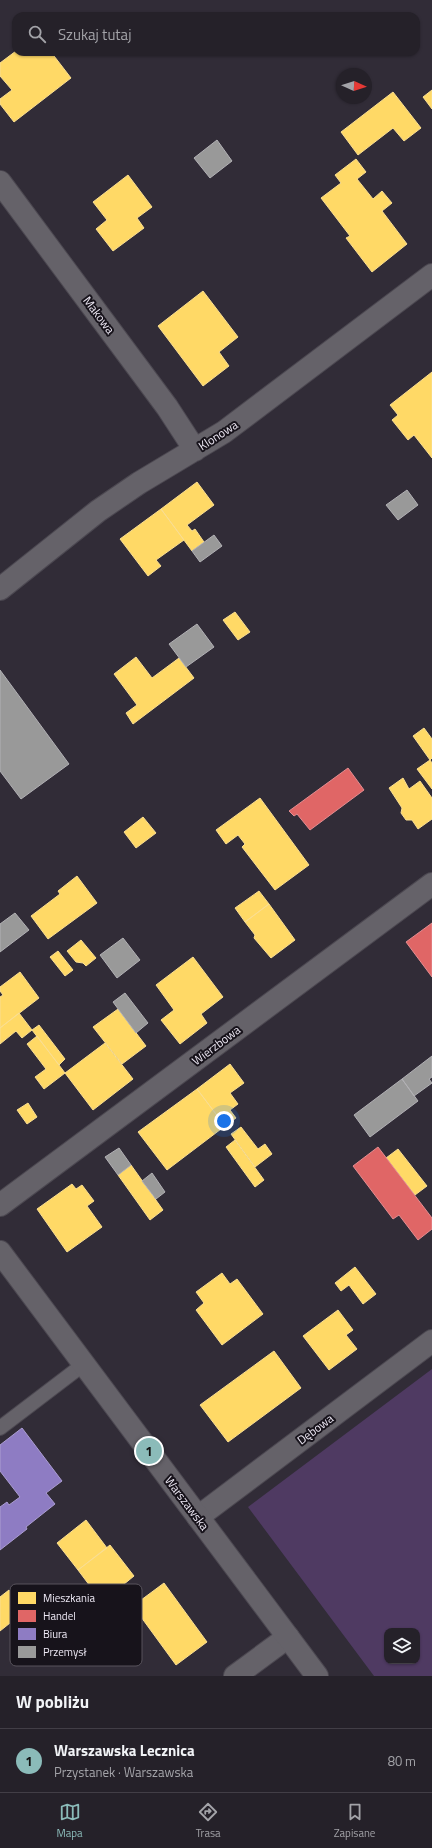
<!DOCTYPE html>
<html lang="pl">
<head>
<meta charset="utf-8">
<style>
	:root { --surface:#252129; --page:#312e35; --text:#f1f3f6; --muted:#a3a3a8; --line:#423e46; --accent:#8bbbb9 }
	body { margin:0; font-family:"Titillium Web",sans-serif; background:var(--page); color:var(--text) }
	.controls { position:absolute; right:12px; bottom:12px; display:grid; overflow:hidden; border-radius:8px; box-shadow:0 1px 3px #0004 }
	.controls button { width:36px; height:36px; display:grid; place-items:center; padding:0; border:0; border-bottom:1px solid var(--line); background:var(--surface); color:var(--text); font:20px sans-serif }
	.compass { position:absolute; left:336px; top:68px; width:36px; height:36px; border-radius:50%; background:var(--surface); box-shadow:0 1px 3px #0004; rotate:93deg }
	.you { position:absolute; left:224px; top:1121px; width:14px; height:14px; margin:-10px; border:3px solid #fff; border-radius:50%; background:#1a73e8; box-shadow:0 0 0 6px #1a73e833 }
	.badge { display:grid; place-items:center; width:26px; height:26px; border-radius:50%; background:var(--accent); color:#111; font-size:13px; font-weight:700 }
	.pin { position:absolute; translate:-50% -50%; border:2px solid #fff; box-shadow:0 1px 4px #0006 }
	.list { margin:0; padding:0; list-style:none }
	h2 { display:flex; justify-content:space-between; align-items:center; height:52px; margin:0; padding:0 16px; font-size:17px }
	h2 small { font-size:13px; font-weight:400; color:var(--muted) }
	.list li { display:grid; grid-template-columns:26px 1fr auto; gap:12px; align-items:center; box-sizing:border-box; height:64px; padding:0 16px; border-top:1px solid var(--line) }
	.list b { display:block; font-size:15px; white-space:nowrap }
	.list p { margin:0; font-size:13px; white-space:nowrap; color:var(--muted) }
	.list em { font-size:13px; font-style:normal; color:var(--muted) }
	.icon { flex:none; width:22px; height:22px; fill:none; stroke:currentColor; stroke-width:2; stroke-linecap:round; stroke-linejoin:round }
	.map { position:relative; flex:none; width:432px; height:1676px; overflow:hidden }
	.search { position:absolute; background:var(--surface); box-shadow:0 1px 3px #0004; left:12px; right:12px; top:12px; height:44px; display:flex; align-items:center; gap:10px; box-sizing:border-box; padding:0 14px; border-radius:12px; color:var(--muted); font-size:15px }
	.sheet { height:116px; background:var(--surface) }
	nav { display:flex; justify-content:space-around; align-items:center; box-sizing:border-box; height:56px; border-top:1px solid var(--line); background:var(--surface); font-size:11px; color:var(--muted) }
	nav a { display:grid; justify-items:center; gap:2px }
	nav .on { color:var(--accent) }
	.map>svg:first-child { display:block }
	.green { fill:#4f3a62; fill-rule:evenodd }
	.homes { fill:#ffd966; stroke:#fade91 }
	.shops { fill:#e06666; stroke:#e48d91 }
	.offices { fill:#8e7cc3; stroke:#ab9dd2 }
	.industry { fill:#999; stroke:#b2b1b5 }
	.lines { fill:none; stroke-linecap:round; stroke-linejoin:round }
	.lane-casing { stroke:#4c4851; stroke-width:16 }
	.street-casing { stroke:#4c4851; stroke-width:24 }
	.secondary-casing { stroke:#4c4851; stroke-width:24 }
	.lane { stroke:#656269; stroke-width:14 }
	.street { stroke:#656269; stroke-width:22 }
	.secondary { stroke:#656269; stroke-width:22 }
	.labels { text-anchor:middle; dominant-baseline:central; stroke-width:4; stroke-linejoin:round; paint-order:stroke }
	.street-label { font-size:12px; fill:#eee9f5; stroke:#17131b }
	.key { fill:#17131b; stroke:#58535c; stroke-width:1 }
	.key-label { font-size:11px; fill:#eee9f5 }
</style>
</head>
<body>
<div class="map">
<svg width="432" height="1676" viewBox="0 0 432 1676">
	<rect width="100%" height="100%" fill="#312c37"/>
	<path class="green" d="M 432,1369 L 432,1676 L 374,1676 L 248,1507 ZM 387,1631 L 417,1631 L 417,1661 L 387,1661 Z"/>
	<path class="homes" d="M 16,51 L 51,52 L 71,78 L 14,122 L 0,104 L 0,99 L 12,90 L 0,76 L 0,63 Z
		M 432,90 L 432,109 L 423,97 Z
		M 393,92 L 421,128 L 404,141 L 393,128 L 358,155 L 341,132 Z
		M 356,159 L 366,172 L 357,179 L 373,199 L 382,191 L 392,203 L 382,211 L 407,244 L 372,272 L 346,238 L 350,236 L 321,198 L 341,183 L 335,175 Z
		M 128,175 L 152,207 L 137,218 L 144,228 L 113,251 L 96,229 L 107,220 L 93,202 Z
		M 203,291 L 238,337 L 219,352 L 229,366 L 203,386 L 158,326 Z
		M 432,372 L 432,458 L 414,435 L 408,440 L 392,420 L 398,415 L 390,405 Z
		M 197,482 L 214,505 L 187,525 L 192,531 L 195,529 L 204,542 L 192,551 L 161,509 Z
		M 161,509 L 184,540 L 156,560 L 161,566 L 148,576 L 120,539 Z
		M 235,612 L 250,632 L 238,640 L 223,620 Z
		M 136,657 L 152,678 L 179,658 L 194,678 L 133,724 L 126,713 L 137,705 L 114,674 Z
		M 424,728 L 432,739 L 432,758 L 430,760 L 413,736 Z
		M 430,760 L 432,763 L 432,789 L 417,769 Z
		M 403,778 L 409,789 L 420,781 L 432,798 L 432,819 L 418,829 L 412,820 L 406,820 L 401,813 L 402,808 L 389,788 Z
		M 260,798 L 309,865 L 275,890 L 242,847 L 245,844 L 238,835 L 226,844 L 216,830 Z
		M 143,817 L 156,833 L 136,848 L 124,832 Z
		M 77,876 L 97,903 L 48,939 L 31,916 L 60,894 L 58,891 Z
		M 259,891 L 269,904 L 245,922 L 235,908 Z
		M 269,904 L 295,940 L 271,958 L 254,938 L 255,935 L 245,922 Z
		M 81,940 L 96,958 L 86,966 L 83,963 L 76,962 L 67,951 Z
		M 58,951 L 73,970 L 65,976 L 50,957 Z
		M 193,957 L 223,997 L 201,1014 L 207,1023 L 180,1044 L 161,1020 L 174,1010 L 156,985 Z
		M 20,972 L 39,998 L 0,1028 L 0,997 L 3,995 L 0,991 L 0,987 Z
		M 118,1009 L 146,1046 L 122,1064 L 93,1027 Z
		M 19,1013 L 32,1030 L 22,1038 L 16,1031 L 0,1044 L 0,1028 Z
		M 39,1025 L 65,1059 L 59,1065 L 32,1030 Z
		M 37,1036 L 65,1073 L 44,1089 L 35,1077 L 46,1069 L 27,1044 Z
		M 105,1043 L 133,1079 L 93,1110 L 65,1073 Z
		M 230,1064 L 244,1083 L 230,1093 L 238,1104 L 230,1110 L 236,1118 L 225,1126 L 197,1089 Z
		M 197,1089 L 225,1126 L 167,1170 L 138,1132 Z
		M 28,1103 L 37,1117 L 27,1124 L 17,1110 Z
		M 241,1127 L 258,1149 L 265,1144 L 272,1154 L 255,1167 L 231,1134 Z
		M 235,1140 L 264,1180 L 255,1187 L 226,1147 Z
		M 398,1149 L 427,1186 L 415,1195 L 386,1158 Z
		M 131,1165 L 163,1210 L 150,1220 L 118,1175 Z
		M 72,1184 L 76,1189 L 82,1185 L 94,1201 L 87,1206 L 102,1227 L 67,1252 L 37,1209 Z
		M 355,1267 L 376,1294 L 363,1304 L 349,1285 L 341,1291 L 335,1283 Z
		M 222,1273 L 230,1284 L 237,1279 L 263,1314 L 222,1345 L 196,1310 L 204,1303 L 196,1292 Z
		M 338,1310 L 353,1330 L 346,1335 L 357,1349 L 329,1370 L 303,1336 Z
		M 274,1351 L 301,1388 L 228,1442 L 200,1405 Z
		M 86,1520 L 107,1548 L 78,1570 L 57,1543 Z
		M 110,1545 L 134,1576 L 102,1602 L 78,1570 Z
		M 164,1583 L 207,1642 L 176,1665 L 133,1606 Z
		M 9,1590 L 25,1611 L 0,1631 L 0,1597 Z"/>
	<path class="shops" d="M 348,768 L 364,790 L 310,830 L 297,814 L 294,816 L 289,811 Z
		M 432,923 L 432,977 L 406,942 Z
		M 378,1147 L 432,1218 L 432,1229 L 418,1240 L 399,1215 L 393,1219 L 353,1166 Z"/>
	<path class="offices" d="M 22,1428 L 62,1481 L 46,1493 L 55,1504 L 26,1527 L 27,1529 L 0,1550 L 0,1507 L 7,1502 L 9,1505 L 20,1497 L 0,1471 L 0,1445 Z"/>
	<path class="industry" d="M 217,140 L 232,161 L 210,178 L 194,158 Z
		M 407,490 L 418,505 L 398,520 L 386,505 Z
		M 214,535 L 222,546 L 200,562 L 192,551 Z
		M 197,624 L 214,647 L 186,667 L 169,644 Z
		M 0,670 L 69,764 L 21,799 L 0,771 Z
		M 15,913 L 29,930 L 0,952 L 0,924 Z
		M 123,938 L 140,960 L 117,978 L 100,955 Z
		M 125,993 L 148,1023 L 136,1033 L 113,1002 Z
		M 432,1056 L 432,1077 L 429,1079 L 432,1083 L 414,1096 L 402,1079 Z
		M 402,1079 L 418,1101 L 370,1137 L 354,1115 Z
		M 119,1148 L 131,1165 L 118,1175 L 105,1157 Z
		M 152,1173 L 165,1192 L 156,1199 L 142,1181 Z"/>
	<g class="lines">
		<g class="lane-casing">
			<path id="lane" d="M 0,1428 L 84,1364"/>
		</g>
		<g class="street-casing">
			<path id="street" d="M 0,182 L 167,407 L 195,450
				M 0,589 L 98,511 L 139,483 L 224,432 L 432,275
				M 0,1205 L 432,884
				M 198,1517 L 432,1341
				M 235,1676 L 288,1637"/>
		</g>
		<g class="secondary-casing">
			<path id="secondary" d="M 0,1252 L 317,1676"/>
		</g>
		<use href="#lane" class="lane"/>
		<use href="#street" class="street"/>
		<use href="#secondary" class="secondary"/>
	</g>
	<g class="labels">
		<g class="street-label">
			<text transform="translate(99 315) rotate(53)">Makowa</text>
			<text transform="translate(218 435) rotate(-33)">Klonowa</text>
			<text transform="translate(216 1045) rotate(-37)">Wierzbowa</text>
			<text transform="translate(315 1429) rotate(-37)">Dębowa</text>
			<text transform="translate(187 1503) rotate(53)">Warszawska</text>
		</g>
	</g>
	<rect x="10" y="1584" width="132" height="82" rx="6" class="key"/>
	<rect x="18" y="1592" width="18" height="12" fill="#ffd966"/>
	<rect x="18" y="1610" width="18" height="12" fill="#e06666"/>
	<rect x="18" y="1628" width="18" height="12" fill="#8e7cc3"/>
	<rect x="18" y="1646" width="18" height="12" fill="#999"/>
	<g class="key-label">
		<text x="43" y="1602">Mieszkania</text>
		<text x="43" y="1620">Handel</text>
		<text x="43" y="1638">Biura</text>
		<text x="43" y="1656">Przemysł</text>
	</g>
</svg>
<div class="controls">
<button><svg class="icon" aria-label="layers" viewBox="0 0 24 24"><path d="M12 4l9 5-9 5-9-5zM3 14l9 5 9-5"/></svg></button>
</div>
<svg class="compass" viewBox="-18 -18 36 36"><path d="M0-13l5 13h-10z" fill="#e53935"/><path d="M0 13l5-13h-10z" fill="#a3a3a8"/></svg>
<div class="you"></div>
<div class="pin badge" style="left:149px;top:1451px">1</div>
<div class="search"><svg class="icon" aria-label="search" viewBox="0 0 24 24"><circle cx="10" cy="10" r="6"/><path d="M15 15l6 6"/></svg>Szukaj tutaj</div>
</div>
<section class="sheet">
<h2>W pobliżu<small></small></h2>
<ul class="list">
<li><span class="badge">1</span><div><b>Warszawska Lecznica</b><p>Przystanek · Warszawska</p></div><em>80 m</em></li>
</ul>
</section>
<nav>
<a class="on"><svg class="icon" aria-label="map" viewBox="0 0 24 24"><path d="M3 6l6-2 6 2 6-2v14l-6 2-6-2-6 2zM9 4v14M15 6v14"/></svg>Mapa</a>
<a><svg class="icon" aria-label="directions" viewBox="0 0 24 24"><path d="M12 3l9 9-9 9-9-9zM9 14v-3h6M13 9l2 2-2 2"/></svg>Trasa</a>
<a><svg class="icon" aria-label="saved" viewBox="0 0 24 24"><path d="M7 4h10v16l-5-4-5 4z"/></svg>Zapisane</a>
</nav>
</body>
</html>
